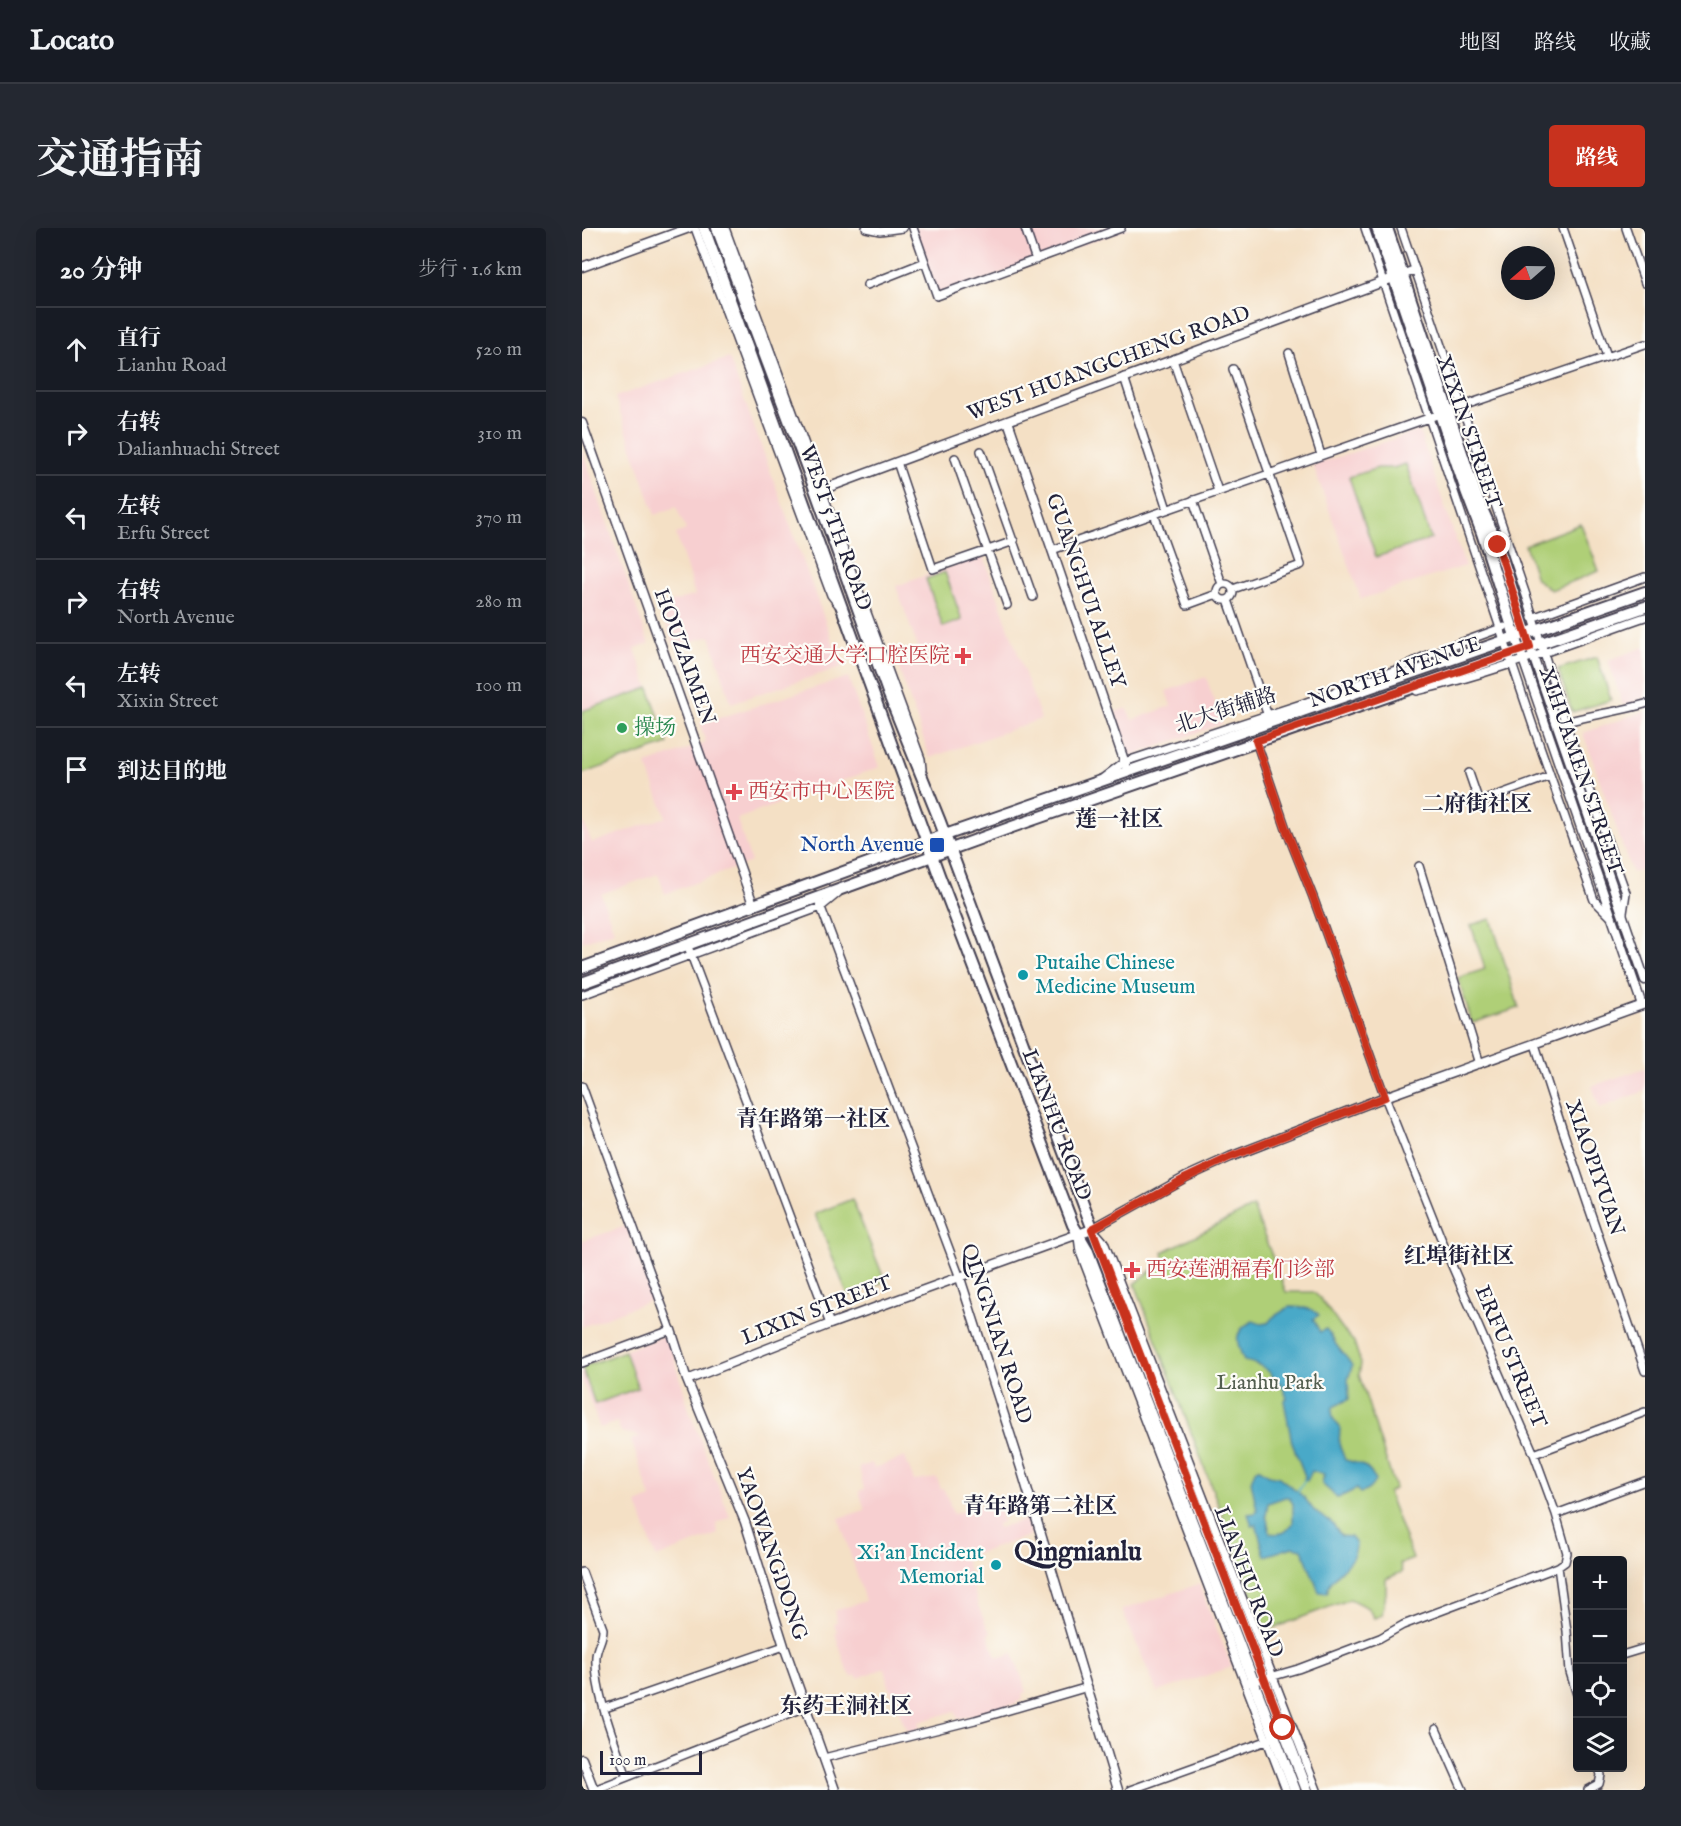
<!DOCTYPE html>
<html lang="zh">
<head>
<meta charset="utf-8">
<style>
	:root { --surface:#171b24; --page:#242831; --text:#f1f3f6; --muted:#9ea1a6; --line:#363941; --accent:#c8321e }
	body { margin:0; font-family:"IM FELL English","Noto Serif SC",serif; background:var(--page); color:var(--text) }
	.controls { position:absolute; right:18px; bottom:18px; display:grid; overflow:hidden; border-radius:6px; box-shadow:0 6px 24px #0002 }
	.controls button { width:54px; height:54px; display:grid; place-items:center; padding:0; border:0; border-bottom:2px solid var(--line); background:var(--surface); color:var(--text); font:30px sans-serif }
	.compass { position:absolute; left:919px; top:18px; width:54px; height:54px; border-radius:50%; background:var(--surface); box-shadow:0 6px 24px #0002; rotate:250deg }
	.scale { position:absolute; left:18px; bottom:15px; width:102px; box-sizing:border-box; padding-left:6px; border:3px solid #22223b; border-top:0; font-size:16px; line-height:21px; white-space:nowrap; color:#22223b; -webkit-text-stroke:4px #fdfcf7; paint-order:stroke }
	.stop { position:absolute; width:18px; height:18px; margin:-14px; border:4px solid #c8321e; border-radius:50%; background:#fff }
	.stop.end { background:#c8321e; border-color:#fff; box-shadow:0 2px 6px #0008 }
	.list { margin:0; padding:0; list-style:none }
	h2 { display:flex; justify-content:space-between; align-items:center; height:78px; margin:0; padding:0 24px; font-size:26px }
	h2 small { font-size:20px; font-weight:400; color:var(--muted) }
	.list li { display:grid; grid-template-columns:39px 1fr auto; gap:18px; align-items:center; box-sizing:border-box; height:84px; padding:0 24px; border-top:2px solid var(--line) }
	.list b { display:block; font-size:22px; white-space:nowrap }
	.list p { margin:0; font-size:20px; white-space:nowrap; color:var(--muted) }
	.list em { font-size:20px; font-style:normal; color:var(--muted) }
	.icon { flex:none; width:33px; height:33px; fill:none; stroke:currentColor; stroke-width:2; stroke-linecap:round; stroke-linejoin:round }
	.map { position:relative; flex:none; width:1063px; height:1562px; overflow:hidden; border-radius:6px }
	header { display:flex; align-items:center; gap:36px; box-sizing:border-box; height:84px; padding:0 30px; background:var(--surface); border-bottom:2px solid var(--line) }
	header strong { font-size:28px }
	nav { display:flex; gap:33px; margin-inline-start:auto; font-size:21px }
	.intro { display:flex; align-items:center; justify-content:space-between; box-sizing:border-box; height:144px; padding:0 36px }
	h1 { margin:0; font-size:42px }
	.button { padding:15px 27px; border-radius:6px; background:var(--accent); color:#fff; font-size:21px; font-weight:700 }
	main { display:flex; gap:36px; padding:0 36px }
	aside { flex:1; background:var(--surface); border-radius:6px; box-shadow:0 6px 24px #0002 }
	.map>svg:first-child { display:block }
	.built { fill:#f7cfd0 }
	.green { fill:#afcf77; stroke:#687859; stroke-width:1.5 }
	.water { fill:#49a9c8; stroke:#366682; stroke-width:1.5; fill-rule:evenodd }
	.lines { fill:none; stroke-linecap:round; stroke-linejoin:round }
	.stream { stroke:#49a9c8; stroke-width:2 }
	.minor-casing { stroke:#423e50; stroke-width:10 }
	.tertiary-casing { stroke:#423e50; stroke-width:11 }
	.secondary-casing { stroke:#423e50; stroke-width:14 }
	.primary-casing { stroke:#423e50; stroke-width:14 }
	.minor { stroke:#fff; stroke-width:7 }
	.tertiary { stroke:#fff; stroke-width:8 }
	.secondary { stroke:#fff; stroke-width:10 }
	.primary { stroke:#fff; stroke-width:10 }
	.route { stroke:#c8321e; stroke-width:8 }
	.health-dot { fill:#e0444e; stroke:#fdfcf7; stroke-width:2 }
	.leisure-dot { fill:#2e9e5b; stroke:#fdfcf7; stroke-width:2 }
	.transit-dot { fill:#1a4fb4; stroke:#fdfcf7; stroke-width:2 }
	.culture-dot { fill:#0f9aa8; stroke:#fdfcf7; stroke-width:2 }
	.labels { text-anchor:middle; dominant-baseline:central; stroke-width:4.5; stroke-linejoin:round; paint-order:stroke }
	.street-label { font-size:21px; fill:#22223b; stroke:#fdfcf7 }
	.health-label { font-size:21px; fill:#be3a42; stroke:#fdfcf7; text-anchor:start }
	.leisure-label { font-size:21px; fill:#27864d; stroke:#fdfcf7; text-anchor:start }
	.transit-label { font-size:21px; fill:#164399; stroke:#fdfcf7; text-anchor:end }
	.culture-label { font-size:21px; fill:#0d838f; stroke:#fdfcf7; text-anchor:start }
	.park-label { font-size:21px; fill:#535f50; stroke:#fdfcf7 }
	.neighbourhood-label { font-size:22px; font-weight:bold; fill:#22223b; stroke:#fdfcf7 }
	.district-label { font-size:27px; font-weight:bold; fill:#22223b; stroke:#fdfcf7 }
</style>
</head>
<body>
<header>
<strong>Locato</strong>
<nav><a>地图</a><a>路线</a><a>收藏</a></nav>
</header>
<div class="intro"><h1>交通指南</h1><a class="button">路线</a></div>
<main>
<aside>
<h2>20 分钟<small>步行 · 1.6 km</small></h2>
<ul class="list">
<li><svg class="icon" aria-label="ahead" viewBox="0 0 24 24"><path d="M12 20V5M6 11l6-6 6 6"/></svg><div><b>直行</b><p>Lianhu Road</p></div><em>520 m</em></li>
<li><svg class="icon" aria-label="right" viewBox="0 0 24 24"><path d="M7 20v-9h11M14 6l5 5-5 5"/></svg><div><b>右转</b><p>Dalianhuachi Street</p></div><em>310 m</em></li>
<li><svg class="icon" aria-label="left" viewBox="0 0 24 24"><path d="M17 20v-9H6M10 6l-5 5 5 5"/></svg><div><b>左转</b><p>Erfu Street</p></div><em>370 m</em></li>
<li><svg class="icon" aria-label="right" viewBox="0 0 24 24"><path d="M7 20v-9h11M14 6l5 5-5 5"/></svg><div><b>右转</b><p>North Avenue</p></div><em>280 m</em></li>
<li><svg class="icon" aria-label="left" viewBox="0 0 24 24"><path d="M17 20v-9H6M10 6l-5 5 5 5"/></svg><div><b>左转</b><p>Xixin Street</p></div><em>100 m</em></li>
<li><svg class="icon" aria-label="arrive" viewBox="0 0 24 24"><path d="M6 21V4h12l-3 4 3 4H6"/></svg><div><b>到达目的地</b></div></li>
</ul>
</aside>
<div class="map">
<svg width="1063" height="1562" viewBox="0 0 1063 1562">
	<rect width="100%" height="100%" fill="#fdfcf7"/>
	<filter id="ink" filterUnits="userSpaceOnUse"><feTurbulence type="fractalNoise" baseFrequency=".0167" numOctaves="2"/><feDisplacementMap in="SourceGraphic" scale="12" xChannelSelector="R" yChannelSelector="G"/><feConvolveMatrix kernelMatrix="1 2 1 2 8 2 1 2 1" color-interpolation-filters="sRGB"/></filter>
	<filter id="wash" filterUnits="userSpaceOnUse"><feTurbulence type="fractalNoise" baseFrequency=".008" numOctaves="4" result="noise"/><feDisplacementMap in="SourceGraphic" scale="24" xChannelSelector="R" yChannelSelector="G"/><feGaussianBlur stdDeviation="1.35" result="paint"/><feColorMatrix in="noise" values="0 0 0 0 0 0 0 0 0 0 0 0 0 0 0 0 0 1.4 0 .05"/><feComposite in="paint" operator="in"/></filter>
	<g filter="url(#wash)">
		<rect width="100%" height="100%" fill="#f4e0c5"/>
		<path class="built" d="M 331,0 L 548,0 L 355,68 Z
			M 147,130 L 260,439 L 149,475 L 128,408 L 93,418 L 77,378 L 113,367 L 94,306 L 104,302 L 94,279 L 73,287 L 33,169 Z
			M 837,203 L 883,338 L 779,371 L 731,237 Z
			M 0,221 L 67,416 L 53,421 L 86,516 L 0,546 Z
			M 401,327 L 459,491 L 348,530 L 314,432 L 337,423 L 314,358 Z
			M 1063,419 L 1063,470 L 1041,478 L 1026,432 Z
			M 266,449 L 298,539 L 155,591 L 169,634 L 83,666 L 76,646 L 19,666 L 32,703 L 0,714 L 0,590 L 10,615 L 84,589 L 64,536 L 124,515 L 118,496 Z
			M 624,449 L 640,496 L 549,528 L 533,484 L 545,480 L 550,492 L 589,478 L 584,463 Z
			M 1063,483 L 1063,641 L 1050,645 L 1001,505 Z
			M 1063,840 L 1063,863 L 1018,880 L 1010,858 Z
			M 44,998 L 71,1071 L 0,1099 L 0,1013 Z
			M 86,1106 L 108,1185 L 148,1289 L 134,1295 L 136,1306 L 74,1330 L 55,1276 L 69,1270 L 49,1212 L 58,1208 L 39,1204 L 35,1194 L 18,1200 L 0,1152 L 0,1139 Z
			M 323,1229 L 332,1253 L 355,1250 L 359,1261 L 361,1260 L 366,1270 L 371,1286 L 415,1273 L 421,1294 L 415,1296 L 416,1300 L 445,1291 L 449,1307 L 383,1330 L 397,1380 L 408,1405 L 406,1406 L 414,1428 L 418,1429 L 431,1425 L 445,1464 L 440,1466 L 441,1470 L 433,1476 L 376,1491 L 373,1483 L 337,1494 L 338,1500 L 325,1504 L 306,1455 L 303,1440 L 276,1450 L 274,1447 L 270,1449 L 265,1442 L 253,1405 L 255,1404 L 252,1395 L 255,1394 L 252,1383 L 283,1373 L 257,1290 L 283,1282 L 277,1263 L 282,1261 L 277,1239 L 290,1235 L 292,1240 Z
			M 617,1356 L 650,1439 L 575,1464 L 540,1382 Z"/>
		<path class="green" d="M 824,236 L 849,311 L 794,329 L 767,249 L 796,240 L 811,240 Z
			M 999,296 L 1017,343 L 969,362 L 954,351 L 943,317 Z
			M 363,344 L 380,392 L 361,399 L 344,351 Z
			M 1015,429 L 1029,472 L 990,484 L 976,441 Z
			M 67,460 L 86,516 L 0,546 L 0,483 Z
			M 909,691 L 937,780 L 890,795 L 876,750 L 903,741 L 889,697 Z
			M 270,971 L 303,1053 L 266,1068 L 233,986 Z
			M 671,979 L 704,1064 L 731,1064 L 738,1070 L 760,1101 L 772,1114 L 779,1136 L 777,1147 L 813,1260 L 806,1265 L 831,1331 L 818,1336 L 820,1344 L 804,1351 L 804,1365 L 800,1387 L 792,1390 L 786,1380 L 768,1371 L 684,1403 L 553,1056 L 571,1041 L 583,1035 L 581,1024 Z
			M 43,1123 L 56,1160 L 13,1176 L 0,1139 Z"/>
		<path class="water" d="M 707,1079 C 716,1079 730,1079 737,1087 L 731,1091 L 738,1104 L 744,1101 C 749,1106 751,1112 755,1118 C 760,1125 766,1130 770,1138 L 766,1152 L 767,1171 L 751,1179 C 749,1188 751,1192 758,1199 L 757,1216 L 763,1232 C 777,1235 788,1238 793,1253 C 789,1260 786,1263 778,1265 L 774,1261 L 756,1270 L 740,1256 L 742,1246 L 730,1243 L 725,1253 L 722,1251 L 723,1248 L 710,1215 L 702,1173 L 705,1170 L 699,1155 L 695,1156 C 689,1141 678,1136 662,1133 C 654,1114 650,1103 671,1093 L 679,1096 L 686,1095 L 691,1089 Z
			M 676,1240 L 687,1247 L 697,1249 L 722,1269 L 733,1284 L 750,1295 L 759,1308 L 769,1309 L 774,1316 C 774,1339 749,1342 745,1365 L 737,1364 L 720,1321 L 711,1319 L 683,1328 L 674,1296 L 670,1297 L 666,1286 L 674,1285 L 675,1282 L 669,1253 L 673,1242 ZM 703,1269 L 707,1269 L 711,1276 L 711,1295 C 704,1305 700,1307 688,1305 L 684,1287 L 686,1275 Z"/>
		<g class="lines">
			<path class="stream" d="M 715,1264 L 723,1252"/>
		</g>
	</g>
	<g filter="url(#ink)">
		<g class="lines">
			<g class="minor-casing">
				<path id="minor" d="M 113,0 L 249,367 L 256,376
					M 143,0 L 339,531 L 340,541
					M 284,0 L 298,3 L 321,0
					M 331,0 L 355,68 L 539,0
					M 443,0 L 454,32
					M 783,0 L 952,501 L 1012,672 L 1030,690
					M 819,0 L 947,376 L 983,494 L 1044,665 L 1041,685
					M 981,0 L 1025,128
					M 1044,0 L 1063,55
					M 285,57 L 343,34
					M 707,125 L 739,227
					M 591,132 L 636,263
					M 651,141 L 719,337 L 651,361
					M 542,149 L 585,281
					M 866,183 L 1063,116
					M 399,223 L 451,369
					M 373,230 L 425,377
					M 315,234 L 351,341 L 432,313
					M 611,272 L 640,356
					M 572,286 L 605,377 L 635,366
					M 470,322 L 858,186
					M635 364a8 8 0 1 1 16 0a8 8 0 1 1-16 0Z
					M 646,372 L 687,491
					M 950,390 L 1063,349
					M 835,463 C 912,445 988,415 1063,389
					M 980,495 C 1008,487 1035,484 1063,476
					M 887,545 L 897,574 L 968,548
					M 521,550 L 542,534 L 722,475 L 819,440 L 845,427 L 922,399
					M 837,638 L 898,836
					M 235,669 L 378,1050
					M 105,716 L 248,1096
					M 0,767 L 239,679 L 256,665
					M 953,816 C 987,926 1026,1034 1063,1143
					M 0,858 L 89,1102 L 0,1135
					M 516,1007 L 522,1014 L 735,1562
					M 496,1009 L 498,1024 L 704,1562
					M 952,1226 L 1063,1184
					M 974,1286 L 1063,1253
					M 976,1339 L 985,1403 L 988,1444 L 996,1470
					M 0,1344 L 21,1401 C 21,1411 15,1418 14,1428 C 12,1464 33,1515 45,1549
					M 1040,1427 L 1063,1420
					M 664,1456 L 716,1441 L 798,1410 L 821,1397 L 976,1339 L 983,1334 L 985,1325 L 974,1286 L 952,1226 L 868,1033 L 803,869 L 731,669 L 704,601 L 674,513
					M 23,1480 L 202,1418
					M 854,1501 L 881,1562
					M 242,1530 L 393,1492 L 506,1459
					M 12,1562 L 224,1479
					M 548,1562 L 687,1512
					M 1006,1562 L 1017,1556 L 1019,1547 L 1017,1540"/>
			</g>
			<g class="tertiary-casing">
				<path id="tertiary" d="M 0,39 L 107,0
					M 426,193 L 546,544
					M 0,195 L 171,676
					M 234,264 L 833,42
					M 933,408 L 1060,777
					M 948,419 L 1063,752
					M 378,1050 L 439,1240 L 536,1562
					M 89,1102 L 105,1152 L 163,1294 L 202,1418 L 253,1562
					M 105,1152 L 248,1096 L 510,1001 L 604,949 L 648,929 L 803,869 L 1063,776
					M 0,1531 L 12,1562"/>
			</g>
			<g class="secondary-casing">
				<path id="secondary" d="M 795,0 L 884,263 L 900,305 L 933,408
					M 805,0 L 894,267 L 916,317 L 948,419"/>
			</g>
			<g class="primary-casing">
				<path id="primary" d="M 122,0 L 357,647 L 491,997 L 505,1021 L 713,1562
					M 135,0 L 234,264 L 307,467 L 357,591 L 580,1186 L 725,1562
					M 0,740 L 346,613 L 1063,364
					M 0,755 L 430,599 L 1063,379"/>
			</g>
			<use href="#minor" class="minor"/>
			<use href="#tertiary" class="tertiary"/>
			<use href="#secondary" class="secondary"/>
			<use href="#primary" class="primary"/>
		</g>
	</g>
	<g class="lines" filter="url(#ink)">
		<path class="route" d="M 701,1500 L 510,1001 L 604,950 L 648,929 L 803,869 L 731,669 L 704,601 L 674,513 L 948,419 L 916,317"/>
	</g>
	<g class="health-dot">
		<path d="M378 419h6v6h6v6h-6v6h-6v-6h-6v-6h6z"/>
		<path d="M149 555h6v6h6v6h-6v6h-6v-6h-6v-6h6z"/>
		<path d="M547 1033h6v6h6v6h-6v6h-6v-6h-6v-6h6z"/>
	</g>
	<circle class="leisure-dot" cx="40" cy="500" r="6"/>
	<rect class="transit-dot" x="347" y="609" width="16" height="16" rx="3"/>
	<g class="culture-dot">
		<circle cx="441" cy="747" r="6"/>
		<circle cx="414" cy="1337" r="6"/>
	</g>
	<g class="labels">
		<g class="street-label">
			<text transform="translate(527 136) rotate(-20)">WEST HUANGCHENG ROAD</text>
			<text transform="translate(886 204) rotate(71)">XIXIN STREET</text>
			<text transform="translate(253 300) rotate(70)">WEST 5TH ROAD</text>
			<text transform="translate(503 363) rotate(71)">GUANGHUI ALLEY</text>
			<text transform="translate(102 429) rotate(70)">HOUZAIMEN</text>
			<text transform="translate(813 445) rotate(-19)">NORTH AVENUE</text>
			<text transform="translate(644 483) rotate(-18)">北大街辅路</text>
			<text transform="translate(998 543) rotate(71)">XIHUAMEN STREET</text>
			<text transform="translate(474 897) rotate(69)">LIANHU ROAD</text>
			<text transform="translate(1012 940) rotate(71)">XIAOPIYUAN</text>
			<text transform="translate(235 1083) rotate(-21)">LIXIN STREET</text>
			<text transform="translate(414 1106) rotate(72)">QINGNIAN ROAD</text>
			<text transform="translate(928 1129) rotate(67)">ERFU STREET</text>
			<text transform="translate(189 1326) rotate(71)">YAOWANGDONG</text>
			<text transform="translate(666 1354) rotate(69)">LIANHU ROAD</text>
		</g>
		<g class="health-label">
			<text x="368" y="428" text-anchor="end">西安交通大学口腔医院</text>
			<text x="166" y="564">西安市中心医院</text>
			<text x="564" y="1042">西安莲湖福春们诊部</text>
		</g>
		<g class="leisure-label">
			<text x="52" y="500">操场</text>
		</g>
		<g class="transit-label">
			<text x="342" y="617">North Avenue</text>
		</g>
		<g class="culture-label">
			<text x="453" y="735">Putaihe Chinese<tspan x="453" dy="24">Medicine Museum</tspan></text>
			<text x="402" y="1325" text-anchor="end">Xi'an Incident<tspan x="402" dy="24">Memorial</tspan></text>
		</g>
		<g class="park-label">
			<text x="688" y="1155">Lianhu Park</text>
		</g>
		<g class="neighbourhood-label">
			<text x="895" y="577">二府街社区</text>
			<text x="537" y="592">莲一社区</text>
			<text x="231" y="892">青年路第一社区</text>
			<text x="877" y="1029">红埠街社区</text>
			<text x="458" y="1279">青年路第二社区</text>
			<text x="264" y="1479">东药王洞社区</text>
		</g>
		<g class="district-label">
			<text x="496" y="1325">Qingnianlu</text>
		</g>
	</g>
</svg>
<div class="controls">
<button>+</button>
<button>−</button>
<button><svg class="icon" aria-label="locate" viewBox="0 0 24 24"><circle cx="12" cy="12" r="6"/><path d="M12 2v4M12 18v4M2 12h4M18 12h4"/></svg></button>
<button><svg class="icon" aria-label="layers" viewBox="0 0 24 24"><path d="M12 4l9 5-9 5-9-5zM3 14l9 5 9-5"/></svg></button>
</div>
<svg class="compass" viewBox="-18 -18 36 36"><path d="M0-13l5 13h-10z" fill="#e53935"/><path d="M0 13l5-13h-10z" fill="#9ea1a6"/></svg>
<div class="scale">100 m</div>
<div class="stop" style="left:701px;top:1500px"></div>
<div class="stop end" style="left:916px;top:317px"></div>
</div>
</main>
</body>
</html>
